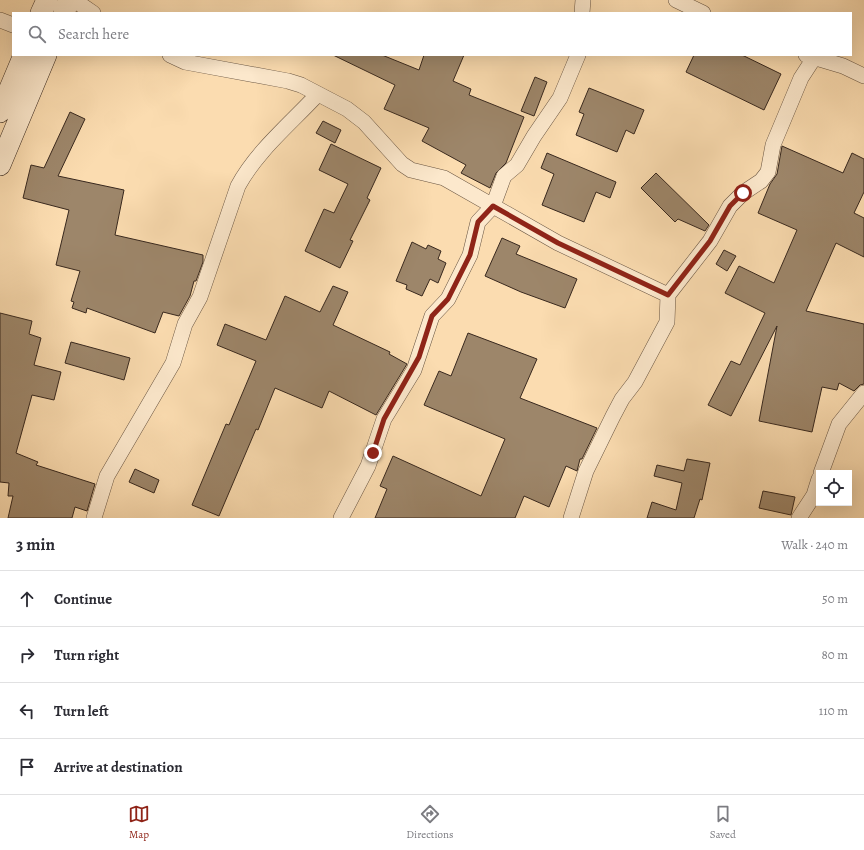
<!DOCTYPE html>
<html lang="en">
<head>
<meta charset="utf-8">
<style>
	:root { --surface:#fff; --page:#f2f2f3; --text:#2b2b33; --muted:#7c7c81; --line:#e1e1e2; --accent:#8f2418 }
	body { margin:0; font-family:Alegreya,serif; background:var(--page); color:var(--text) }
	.controls { position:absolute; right:12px; bottom:12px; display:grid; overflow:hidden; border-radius:0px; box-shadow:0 4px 16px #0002 }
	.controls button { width:36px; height:36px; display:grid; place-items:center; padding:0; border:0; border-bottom:1px solid var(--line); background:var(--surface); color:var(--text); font:20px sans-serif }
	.stop { position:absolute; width:12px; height:12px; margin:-9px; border:3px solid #8f2418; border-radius:50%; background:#fff }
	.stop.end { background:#8f2418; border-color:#fff; box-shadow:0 1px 4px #0008 }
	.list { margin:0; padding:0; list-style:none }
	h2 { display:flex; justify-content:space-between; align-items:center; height:52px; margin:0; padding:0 16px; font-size:17px }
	h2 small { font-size:13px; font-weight:400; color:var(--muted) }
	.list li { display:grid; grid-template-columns:26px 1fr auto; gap:12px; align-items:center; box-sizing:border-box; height:56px; padding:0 16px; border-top:1px solid var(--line) }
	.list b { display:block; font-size:15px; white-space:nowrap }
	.list em { font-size:13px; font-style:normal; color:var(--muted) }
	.icon { flex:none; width:22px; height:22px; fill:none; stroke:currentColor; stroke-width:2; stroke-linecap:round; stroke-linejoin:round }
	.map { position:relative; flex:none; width:864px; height:518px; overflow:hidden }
	.search { position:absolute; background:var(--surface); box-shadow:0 4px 16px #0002; left:12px; right:12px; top:12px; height:44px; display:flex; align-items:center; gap:10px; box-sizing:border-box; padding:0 14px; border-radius:0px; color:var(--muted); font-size:15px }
	.sheet { height:276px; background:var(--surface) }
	nav { display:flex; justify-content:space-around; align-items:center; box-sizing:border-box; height:56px; border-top:1px solid var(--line); background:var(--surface); font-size:11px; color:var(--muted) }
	nav a { display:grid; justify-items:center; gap:2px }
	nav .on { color:var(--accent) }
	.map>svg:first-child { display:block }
	.building { fill:#9d866a; stroke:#38281e }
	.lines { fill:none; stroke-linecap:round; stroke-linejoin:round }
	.street-casing { stroke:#695542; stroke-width:16 }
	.secondary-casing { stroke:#38281e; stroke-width:22 }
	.street { stroke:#fce8cc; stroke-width:15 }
	.secondary { stroke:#fce8cc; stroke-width:21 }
	.route { stroke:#8f2418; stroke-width:5 }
</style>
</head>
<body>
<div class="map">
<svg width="864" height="518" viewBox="0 0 864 518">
	<rect width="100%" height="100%" fill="#fbdcb0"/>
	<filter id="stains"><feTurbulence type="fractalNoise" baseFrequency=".005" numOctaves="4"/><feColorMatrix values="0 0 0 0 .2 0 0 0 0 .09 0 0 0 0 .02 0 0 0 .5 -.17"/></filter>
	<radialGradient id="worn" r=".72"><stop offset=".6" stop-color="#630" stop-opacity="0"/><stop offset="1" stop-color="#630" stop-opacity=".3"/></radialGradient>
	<path class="building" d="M 333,55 L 382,55 L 419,70 L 424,55 L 464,55 L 453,81 L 471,89 L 469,95 L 524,117 L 506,163 L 496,173 L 490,188 L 461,173 L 466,165 L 422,141 L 429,128 L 384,109 L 395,85 Z
		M 694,55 L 742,55 L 781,74 L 764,110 L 686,72 Z
		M 535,77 L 547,82 L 534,116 L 521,111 Z
		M 589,88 L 644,110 L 634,134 L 626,130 L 617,152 L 576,135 L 584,114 L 579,112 Z
		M 70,112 L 85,119 L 58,176 L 124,190 L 115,235 L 203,255 L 203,262 L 196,281 L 194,281 L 190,296 L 179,316 L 163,312 L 155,333 L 87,308 L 86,313 L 72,308 L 74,302 L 71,301 L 80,271 L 56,265 L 69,210 L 23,198 L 31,165 L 44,168 Z
		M 323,121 L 341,130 L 335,143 L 316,133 Z
		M 331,144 L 381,168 L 367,198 L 370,200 L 350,240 L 353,241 L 340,268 L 305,251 L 324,209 L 334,213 L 348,184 L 319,170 Z
		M 782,146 L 843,173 L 852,153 L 864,159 L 864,192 L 854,213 L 864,218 L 864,257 L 836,243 L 806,311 L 864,324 L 864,384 L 860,385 L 854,391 L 839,383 L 837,390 L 822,387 L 812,432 L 759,421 L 777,326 L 731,416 L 708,405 L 731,361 L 740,365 L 765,313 L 725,293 L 739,266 L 774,283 L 797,230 L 758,213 L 770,184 L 777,174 Z
		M 547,153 L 616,182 L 610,198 L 596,192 L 584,222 L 542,205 L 554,174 L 541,168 Z
		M 656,173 L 709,225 L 705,231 L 678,219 L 675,222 L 641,188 Z
		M 502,238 L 520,246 L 516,254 L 577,279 L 565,308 L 521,292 L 485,276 Z
		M 412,242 L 426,249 L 428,245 L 441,251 L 438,259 L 446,263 L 438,283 L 430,279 L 422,296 L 406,289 L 407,285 L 396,281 Z
		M 724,250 L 736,256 L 727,271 L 716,264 Z
		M 333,286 L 348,292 L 333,325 L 390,352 L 389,354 L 407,364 L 376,415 L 329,391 L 322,408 L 275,388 L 258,430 L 256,429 L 219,516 L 192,505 L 226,424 L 229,425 L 256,361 L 217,345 L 225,324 L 266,340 L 285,296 L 320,312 Z
		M 0,313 L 32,321 L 29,334 L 41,338 L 34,365 L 61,372 L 54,400 L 32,395 L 16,453 L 38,462 L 36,465 L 95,484 L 87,511 L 75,507 L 72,518 L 8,518 L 13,496 L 8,496 L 9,483 L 0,482 Z
		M 468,333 L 537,359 L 520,398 L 597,428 L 582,459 L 580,459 L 577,471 L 566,466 L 549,507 L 524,496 L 515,518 L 375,518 L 387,489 L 380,486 L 393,456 L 481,496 L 505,439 L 424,405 L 439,371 L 451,376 Z
		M 71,342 L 130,358 L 124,380 L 65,363 Z
		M 687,459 L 710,463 L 702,500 L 700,499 L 694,518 L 647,518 L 652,502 L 676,510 L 682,483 L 654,476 L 657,465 L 684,471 Z
		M 135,469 L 159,480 L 154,493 L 129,482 Z
		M 763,491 L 795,497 L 791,515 L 759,508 Z"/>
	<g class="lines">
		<g class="street-casing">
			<path id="street" d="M 74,0 L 93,13
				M 676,0 L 703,13
				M 582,13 L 583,0
				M 0,20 L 13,25
				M 170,55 L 185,62 L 288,81 L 301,85 L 347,109 L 364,122 L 402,164 L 411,170 L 444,178 L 558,243 L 668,295
				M 806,55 L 843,66 L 864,76
				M 821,473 L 839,424 L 864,393
				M 94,518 L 107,476 L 173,363 L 185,324 L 200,297 L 238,186 C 257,151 290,124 317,95
				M 341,518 L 368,466 L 384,419 L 414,370 L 432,316 L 448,299 L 470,255 L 478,222 L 493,206 L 504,176 L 517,165 L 534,136 L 560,98 L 578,55
				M 571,518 L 586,471 L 613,416 L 622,399 L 635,382 L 667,322 L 668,295 L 710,241 L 730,206 L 743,193 L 761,181 L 768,172 L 773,145 L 801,78 L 814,58
				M 799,518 L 814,495 L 819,479"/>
		</g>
		<g class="secondary-casing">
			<path id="secondary" d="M 41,13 L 47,0
				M 64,13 L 69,0
				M 0,112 L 24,55
				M 0,165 L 46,55"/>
		</g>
		<use href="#street" class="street"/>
		<use href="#secondary" class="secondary"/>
	</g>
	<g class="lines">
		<path class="route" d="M 373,453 L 384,419 L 419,357 L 432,316 L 448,299 L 470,255 L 478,222 L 493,206 L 558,243 L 668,295 L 710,241 L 730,206 L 743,193"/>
	</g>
	<rect width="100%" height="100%" filter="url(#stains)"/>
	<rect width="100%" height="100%" fill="url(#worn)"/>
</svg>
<div class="controls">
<button><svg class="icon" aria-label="locate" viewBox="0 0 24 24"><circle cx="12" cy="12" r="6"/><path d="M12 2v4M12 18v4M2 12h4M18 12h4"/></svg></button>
</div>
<div class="stop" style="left:743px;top:193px"></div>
<div class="stop end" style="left:373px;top:453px"></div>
<div class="search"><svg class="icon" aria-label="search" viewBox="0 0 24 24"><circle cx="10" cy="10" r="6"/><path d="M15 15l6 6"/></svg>Search here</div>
</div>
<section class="sheet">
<h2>3 min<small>Walk · 240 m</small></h2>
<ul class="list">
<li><svg class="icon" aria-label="ahead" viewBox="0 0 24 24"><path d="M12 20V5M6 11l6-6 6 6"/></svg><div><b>Continue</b></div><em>50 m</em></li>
<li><svg class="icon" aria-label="right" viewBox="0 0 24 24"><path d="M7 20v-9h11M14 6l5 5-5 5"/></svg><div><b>Turn right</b></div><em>80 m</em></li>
<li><svg class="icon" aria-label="left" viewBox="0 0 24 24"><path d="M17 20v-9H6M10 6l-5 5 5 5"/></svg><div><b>Turn left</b></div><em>110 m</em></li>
<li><svg class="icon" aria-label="arrive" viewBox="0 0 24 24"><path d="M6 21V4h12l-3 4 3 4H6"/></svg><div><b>Arrive at destination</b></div></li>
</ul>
</section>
<nav>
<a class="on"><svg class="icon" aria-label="map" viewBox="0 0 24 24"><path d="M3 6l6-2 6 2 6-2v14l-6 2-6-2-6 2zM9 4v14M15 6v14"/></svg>Map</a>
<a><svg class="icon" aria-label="directions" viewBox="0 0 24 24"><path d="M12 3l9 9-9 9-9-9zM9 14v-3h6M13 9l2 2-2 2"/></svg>Directions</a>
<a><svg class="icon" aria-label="saved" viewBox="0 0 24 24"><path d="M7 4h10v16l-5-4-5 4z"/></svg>Saved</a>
</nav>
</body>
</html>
